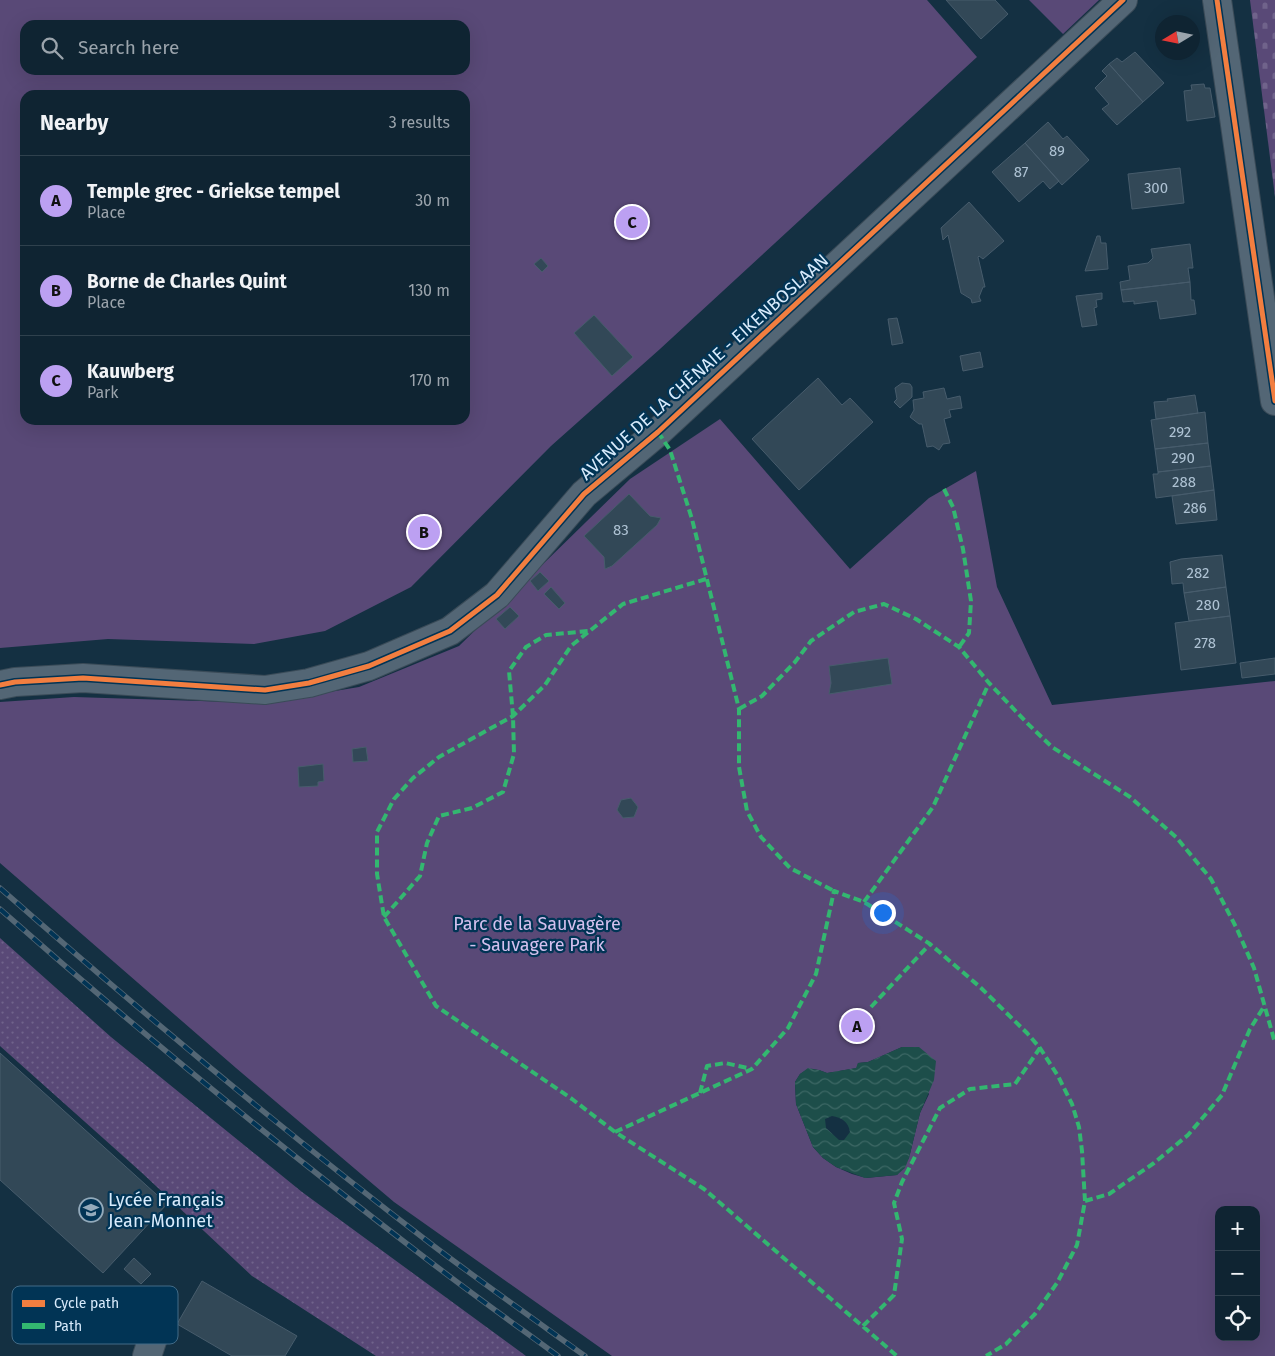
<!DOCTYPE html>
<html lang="en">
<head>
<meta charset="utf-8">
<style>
	:root { --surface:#0f2432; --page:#1d303e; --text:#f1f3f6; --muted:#9ba4ac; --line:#2f414d; --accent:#bca0f2 }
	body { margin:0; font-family:"Fira Sans",sans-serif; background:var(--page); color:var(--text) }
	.controls { position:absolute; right:15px; bottom:15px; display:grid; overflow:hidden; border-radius:10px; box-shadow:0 5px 20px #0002 }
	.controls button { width:45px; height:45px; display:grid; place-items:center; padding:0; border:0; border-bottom:1px solid var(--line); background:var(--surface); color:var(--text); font:25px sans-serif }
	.compass { position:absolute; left:1155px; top:15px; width:45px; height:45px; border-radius:50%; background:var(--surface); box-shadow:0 5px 20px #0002; rotate:260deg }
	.you { position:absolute; left:882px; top:912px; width:18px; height:18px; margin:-12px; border:4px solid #fff; border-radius:50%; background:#1a73e8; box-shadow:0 0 0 8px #1a73e833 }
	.badge { display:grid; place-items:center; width:32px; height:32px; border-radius:50%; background:var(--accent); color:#111; font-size:16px; font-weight:700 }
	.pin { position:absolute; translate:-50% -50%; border:2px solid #fff; box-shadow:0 1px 5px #0006 }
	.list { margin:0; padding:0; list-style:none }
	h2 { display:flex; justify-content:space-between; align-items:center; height:65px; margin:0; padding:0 20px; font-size:21px }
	h2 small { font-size:16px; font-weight:400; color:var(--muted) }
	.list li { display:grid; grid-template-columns:32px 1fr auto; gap:15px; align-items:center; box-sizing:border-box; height:90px; padding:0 20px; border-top:1px solid var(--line) }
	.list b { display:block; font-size:19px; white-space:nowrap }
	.list p { margin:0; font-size:16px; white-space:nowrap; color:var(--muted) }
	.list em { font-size:16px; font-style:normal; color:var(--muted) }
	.icon { flex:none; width:28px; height:28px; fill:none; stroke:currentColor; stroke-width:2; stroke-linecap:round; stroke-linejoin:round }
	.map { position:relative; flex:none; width:1275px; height:1356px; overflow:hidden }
	.search { position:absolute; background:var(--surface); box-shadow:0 5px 20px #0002; left:20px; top:20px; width:450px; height:55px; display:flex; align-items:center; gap:12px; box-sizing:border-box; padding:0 18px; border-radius:15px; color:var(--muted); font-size:19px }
	.panel { position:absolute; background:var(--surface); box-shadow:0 5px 20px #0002; left:20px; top:90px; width:450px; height:335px; border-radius:15px }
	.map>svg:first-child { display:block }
	.grass { fill:url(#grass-dots) }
	.cemetery { fill:url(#cemetery-stones) }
	.green { fill:#594977; fill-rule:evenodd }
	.water { fill:url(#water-waves); fill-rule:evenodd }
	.building { fill:#324857; stroke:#475c6c }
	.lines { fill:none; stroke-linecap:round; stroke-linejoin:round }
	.minor-casing { stroke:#3a4b58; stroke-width:30 }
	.minor { stroke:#536675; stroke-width:28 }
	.rail-casing { stroke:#546775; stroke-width:5.5 }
	.rail { stroke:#013455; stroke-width:4; stroke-dasharray:11; stroke-linecap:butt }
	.quiet { stroke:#33b770; stroke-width:4; stroke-dasharray:8 4; stroke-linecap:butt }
	.cycleway-casing { stroke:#013455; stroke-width:8 }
	.cycleway { stroke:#f27e40; stroke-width:5 }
	.labels { text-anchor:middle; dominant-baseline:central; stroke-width:4.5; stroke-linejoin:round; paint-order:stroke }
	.number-label { font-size:15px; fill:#aec2d3 }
	.street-label { font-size:18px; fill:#d8ebfc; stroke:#013455 }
	.park-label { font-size:18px; fill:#d4c0ee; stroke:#013455 }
	.poi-label { font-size:18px; fill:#d8ebfc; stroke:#013455; text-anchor:start }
	.key { fill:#013455; stroke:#426b87; stroke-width:1 }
	.key-label { font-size:14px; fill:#d8ebfc }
</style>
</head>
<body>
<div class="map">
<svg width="1275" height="1356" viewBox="0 0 1275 1356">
	<defs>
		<pattern id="grass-dots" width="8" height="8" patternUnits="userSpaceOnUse" patternTransform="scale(1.25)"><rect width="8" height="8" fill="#594977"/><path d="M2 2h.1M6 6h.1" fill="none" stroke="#70638b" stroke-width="1.8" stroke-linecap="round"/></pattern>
		<pattern id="cemetery-stones" width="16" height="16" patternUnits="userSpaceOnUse" patternTransform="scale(1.25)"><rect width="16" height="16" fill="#594977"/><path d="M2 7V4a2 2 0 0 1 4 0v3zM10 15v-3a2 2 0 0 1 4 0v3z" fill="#70638b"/></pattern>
		<pattern id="water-waves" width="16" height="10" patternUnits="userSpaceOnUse" patternTransform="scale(1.25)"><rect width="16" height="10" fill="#1d4e4a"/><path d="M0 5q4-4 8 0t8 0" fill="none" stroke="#3d6865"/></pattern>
	</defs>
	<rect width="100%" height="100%" fill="#143042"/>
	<path class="grass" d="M 0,938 L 111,1037 L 302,1192 L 526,1356 L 376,1356 L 252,1276 L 141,1172 L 0,1046 Z"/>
	<path class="cemetery" d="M 1250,0 L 1275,0 L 1275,197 Z"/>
	<path class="green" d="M 0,0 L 927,0 L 977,57 L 660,349 L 551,446 L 411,587 L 325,631 L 254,644 L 108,639 L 0,648 ZM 25,25 L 465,25 L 465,70 L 25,70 ZM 25,95 L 465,95 L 465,420 L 25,420 Z
		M 1029,0 L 1099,0 L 1063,34 Z
		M 720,419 L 850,569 L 929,498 L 976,471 L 997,587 L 1052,705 L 1275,681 L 1275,1356 L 612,1356 L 394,1202 L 236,1068 L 0,863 L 0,702 L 74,697 L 263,703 L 359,687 L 459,646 L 630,479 ZM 902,1047 L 929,1094 L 920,1113 L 909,1158 L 897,1175 L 866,1178 L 852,1174 L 836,1167 L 823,1158 L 813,1147 L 796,1104 L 795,1082 L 800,1074 L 808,1069 L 819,1070 L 827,1073 L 857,1068 L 858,1063 L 868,1062 ZM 1219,1210 L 1256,1210 L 1256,1337 L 1219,1337 Z"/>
	<path class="water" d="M 902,1047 L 919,1047 L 936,1061 L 934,1080 L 920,1113 L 909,1158 L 905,1168 L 897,1175 L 865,1178 L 836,1167 L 823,1158 L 813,1147 L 796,1104 L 795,1082 L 800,1074 L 808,1068 L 819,1070 L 827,1073 L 856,1068 L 858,1063 L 868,1062 ZM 832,1116 C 842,1118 848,1121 850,1132 L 844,1140 L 839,1140 L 826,1128 L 825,1119 Z"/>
	<path class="building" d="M 946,0 L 995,0 L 1008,14 L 981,39 Z
		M 1135,52 L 1164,83 L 1143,102 L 1109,64 L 1117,58 L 1122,62 Z
		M 1109,64 L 1143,102 L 1117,125 L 1102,109 L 1109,104 L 1095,88 L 1107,76 L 1102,71 Z
		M 1204,84 L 1205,88 L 1210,88 L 1215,117 L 1187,121 L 1184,91 L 1192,90 L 1191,85 Z
		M 1048,122 L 1063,139 L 1067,136 L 1089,160 L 1062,185 L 1025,143 Z
		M 1025,143 L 1059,181 L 1050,189 L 1043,181 L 1019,202 L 992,172 Z
		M 1180,168 L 1184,203 L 1132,209 L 1128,174 Z
		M 969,202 L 1004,241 L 983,259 L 979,256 L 978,257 L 985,287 L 983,287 L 979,297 L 981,301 L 972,303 L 971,299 L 961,293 L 948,235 L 943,240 L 941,228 Z
		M 1097,236 L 1100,236 L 1101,243 L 1106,243 L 1108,269 L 1085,271 Z
		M 1190,244 L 1193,268 L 1188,268 L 1190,282 L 1121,290 L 1120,282 L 1130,280 L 1128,266 L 1148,263 L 1153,258 L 1151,249 Z
		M 541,258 L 548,266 L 542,272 L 534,264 Z
		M 1190,282 L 1191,300 L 1194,300 L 1196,314 L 1160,319 L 1157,301 L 1134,304 L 1134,301 L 1123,302 L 1121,290 Z
		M 1102,293 L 1102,299 L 1096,300 L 1097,307 L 1094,308 L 1097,325 L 1082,327 L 1076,296 Z
		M 594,315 L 633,357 L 612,376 L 574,333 Z
		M 897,318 L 903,343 L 892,345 L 888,319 Z
		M 980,352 L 983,367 L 963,371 L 960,356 Z
		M 818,378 L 842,405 L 850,398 L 873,422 L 799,490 L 752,439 Z
		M 902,383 L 910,384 L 912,387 L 912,397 L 900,408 L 894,402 L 897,399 L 895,388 Z
		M 944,388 L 947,399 L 960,396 L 962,408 L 949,410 L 951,417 L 944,419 L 950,443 L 943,444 L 939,450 L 933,446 L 927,447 L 922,424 L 919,424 L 910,417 L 914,410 L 913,400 L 924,398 L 923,392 Z
		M 1195,395 L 1198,413 L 1156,419 L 1154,402 L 1168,401 L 1167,399 Z
		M 1205,412 L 1208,443 L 1155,449 L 1151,420 Z
		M 1208,443 L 1211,466 L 1158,472 L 1155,449 Z
		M 1211,466 L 1214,490 L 1156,498 L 1153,474 L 1158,474 L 1158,472 Z
		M 1214,490 L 1217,520 L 1176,524 L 1172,496 Z
		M 629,494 L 650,516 L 661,518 L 657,525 L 612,566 L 605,569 L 604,557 L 584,536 Z
		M 1222,555 L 1226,587 L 1184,593 L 1183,583 L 1172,584 L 1170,562 L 1181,559 Z
		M 540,572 L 549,581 L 538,591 L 530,581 Z
		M 551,587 L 565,603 L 559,609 L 544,594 Z
		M 1226,587 L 1230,616 L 1189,621 L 1184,593 Z
		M 510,607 L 519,616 L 505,629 L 496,619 Z
		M 1230,616 L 1236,663 L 1181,670 L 1175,623 Z
		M 888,658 L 892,684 L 829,694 L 831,683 L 829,666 Z
		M 1275,658 L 1275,674 L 1242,678 L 1240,663 Z
		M 366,747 L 368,761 L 353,762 L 352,749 Z
		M 323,764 L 324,781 L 318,782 L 318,786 L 299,787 L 298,767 Z
		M 631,798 L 638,807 L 634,817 L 623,818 L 617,810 L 621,800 Z
		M846 1026a11 11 0 1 1 22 0a11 11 0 1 1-22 0Z
		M 0,1053 L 167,1204 L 103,1273 L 0,1180 Z
		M 134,1258 L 151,1274 L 141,1284 L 124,1269 Z
		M 202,1281 L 297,1336 L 285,1356 L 232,1356 L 177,1324 Z"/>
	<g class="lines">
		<g class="minor-casing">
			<path id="minor" d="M 1217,0 L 1275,401
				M 0,685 L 15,682 L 83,678 L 265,690 L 309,683 L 369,666 L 450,631 L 497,595 L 584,494 L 658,432 L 1123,0
				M 147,1356 L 157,1326"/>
		</g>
		<use href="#minor" class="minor"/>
		<g class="rail-casing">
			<path id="rail" d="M 0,888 C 141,1012 286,1133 435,1247 C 484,1284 535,1320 585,1356
				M 0,909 C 137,1030 279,1146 424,1257 C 468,1291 513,1323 558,1356"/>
		</g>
		<use href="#rail" class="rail"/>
		<path class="quiet" d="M 658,432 L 670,450 L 692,519 L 739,709 L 739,767 L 747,811 L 761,837 L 790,868 L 834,891
			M 944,489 L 953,507 L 963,549 L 971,601 L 969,633 L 959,647
			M 706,579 L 623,604 L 571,646 L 545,685 L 513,716 L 439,757 L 413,778 L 394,799 L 377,832 L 377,874 L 384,917 L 436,1006 L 572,1099 L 615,1132 L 704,1189 L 897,1356
			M 739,709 L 762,696 L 795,662 L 811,641 L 854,612 L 884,604 L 916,619 L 959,647 L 989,683 L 1027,723 L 1052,747 L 1130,797 L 1176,837 L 1211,879 L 1237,929 L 1254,968 L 1275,1043
			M 864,902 L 933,807 L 989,683
			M 384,917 L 420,876 L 427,843 L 439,816 L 472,808 L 503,792 L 514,754 L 513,716 L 509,671 L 526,647 L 546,635 L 588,631
			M 871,1007 L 930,944
			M 700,1093 L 707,1066 L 725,1063 L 752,1069
			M 615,1132 L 752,1069 L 788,1028 L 816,974 L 834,891 L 864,902 L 930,944 L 980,987 L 1027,1033 L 1040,1048 L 1058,1076 L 1072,1104 L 1079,1127 L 1082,1151 L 1085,1201 L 1077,1245 L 1057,1283 L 1035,1314 L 1006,1344 L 986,1356
			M 1085,1201 L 1109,1194 L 1154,1163 L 1188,1135 L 1222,1095 L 1250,1029 L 1265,1005
			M 863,1326 L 894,1295 L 902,1239 L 894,1203 L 902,1182 L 940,1108 L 970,1089 L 1015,1084 L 1040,1048"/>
		<g class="cycleway-casing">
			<path id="cycleway" d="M 1217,0 L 1275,401
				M 0,685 L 15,682 L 83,678 L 265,690 L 309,683 L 369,666 L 450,631 L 497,595 L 584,494 L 658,432 L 1123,0"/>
		</g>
		<use href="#cycleway" class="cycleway"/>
	</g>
	<defs>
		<g id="school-ring" transform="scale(1.25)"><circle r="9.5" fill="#013455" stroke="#93aabb" stroke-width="1.5"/><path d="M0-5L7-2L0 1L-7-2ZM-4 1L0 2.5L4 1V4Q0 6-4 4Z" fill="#93aabb"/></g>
	</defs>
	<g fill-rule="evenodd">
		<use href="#school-ring" x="91" y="1210"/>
	</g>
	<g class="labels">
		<g class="number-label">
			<text x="1057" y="151">89</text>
			<text x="1021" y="172">87</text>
			<text x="1156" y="188">300</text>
			<text x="1180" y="432">292</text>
			<text x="1183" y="458">290</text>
			<text x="1184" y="482">288</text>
			<text x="1195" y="508">286</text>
			<text x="621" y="530">83</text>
			<text x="1198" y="573">282</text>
			<text x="1208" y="605">280</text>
			<text x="1205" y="643">278</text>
		</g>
		<g class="street-label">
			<text transform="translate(704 367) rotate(-42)">AVENUE DE LA CHÊNAIE - EIKENBOSLAAN</text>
		</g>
		<g class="park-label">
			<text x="537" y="924">Parc de la Sauvagère<tspan x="537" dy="21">- Sauvagere Park</tspan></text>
		</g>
		<g class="poi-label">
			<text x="108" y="1200">Lycée Français<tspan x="108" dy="21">Jean-Monnet</tspan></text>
		</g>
	</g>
	<rect x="12" y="1286" width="166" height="58" rx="8" class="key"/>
	<rect x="22" y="1300" width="23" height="7" fill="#f27e40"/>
	<rect x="22" y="1323" width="23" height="6" fill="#33b770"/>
	<g class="key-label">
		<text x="54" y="1308">Cycle path</text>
		<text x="54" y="1331">Path</text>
	</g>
</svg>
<div class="controls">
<button>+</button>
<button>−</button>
<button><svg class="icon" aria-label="locate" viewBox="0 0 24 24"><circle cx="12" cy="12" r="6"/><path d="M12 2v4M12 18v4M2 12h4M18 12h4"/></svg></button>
</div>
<svg class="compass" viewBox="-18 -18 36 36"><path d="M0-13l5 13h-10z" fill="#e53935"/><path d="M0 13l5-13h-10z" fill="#9ba4ac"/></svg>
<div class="you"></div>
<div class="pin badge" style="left:857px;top:1026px">A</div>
<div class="pin badge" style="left:424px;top:532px">B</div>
<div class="pin badge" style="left:632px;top:222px">C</div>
<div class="search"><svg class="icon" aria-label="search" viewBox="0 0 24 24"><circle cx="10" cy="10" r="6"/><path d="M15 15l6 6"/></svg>Search here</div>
<section class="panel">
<h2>Nearby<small>3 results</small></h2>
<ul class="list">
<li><span class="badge">A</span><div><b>Temple grec - Griekse tempel</b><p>Place</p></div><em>30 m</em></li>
<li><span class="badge">B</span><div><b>Borne de Charles Quint</b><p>Place</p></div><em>130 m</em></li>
<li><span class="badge">C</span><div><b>Kauwberg</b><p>Park</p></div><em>170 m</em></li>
</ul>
</section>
</div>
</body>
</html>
